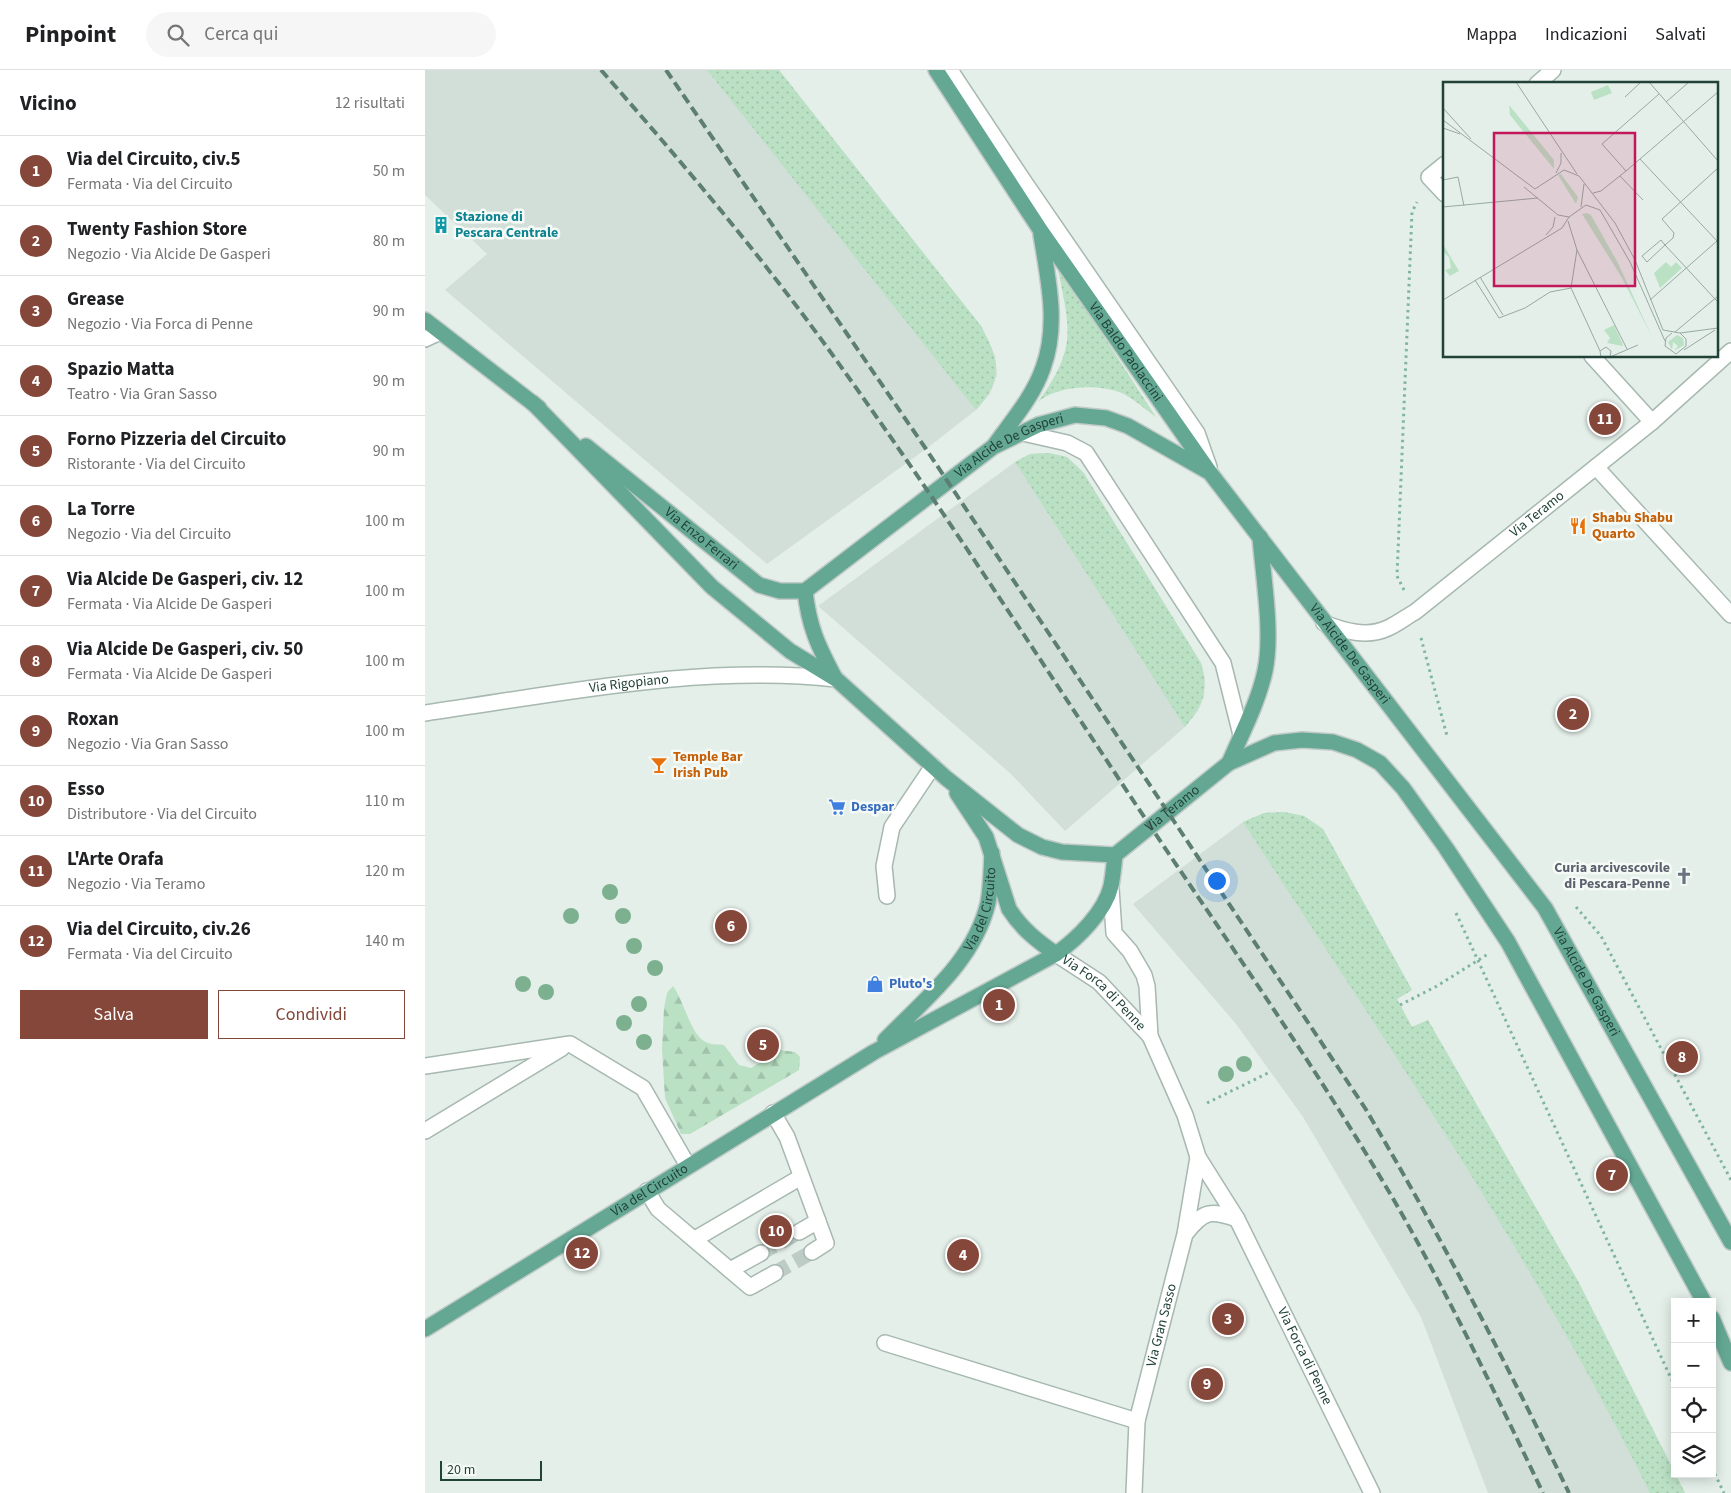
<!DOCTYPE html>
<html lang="it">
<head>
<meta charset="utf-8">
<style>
	:root { --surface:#fff; --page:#f6f6f6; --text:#202124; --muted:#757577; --line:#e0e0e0; --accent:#844739 }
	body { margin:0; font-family:"Source Sans 3",sans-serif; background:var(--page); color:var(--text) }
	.controls { position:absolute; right:15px; bottom:15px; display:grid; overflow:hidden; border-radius:0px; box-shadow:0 2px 12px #0003 }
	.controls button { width:45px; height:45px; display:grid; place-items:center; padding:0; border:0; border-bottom:1px solid var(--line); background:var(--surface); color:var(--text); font:25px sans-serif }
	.scale { position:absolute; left:15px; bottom:12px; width:102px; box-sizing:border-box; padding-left:5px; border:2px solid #214238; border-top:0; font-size:14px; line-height:18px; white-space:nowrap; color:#214238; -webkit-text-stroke:4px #f5faf7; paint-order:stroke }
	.you { position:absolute; left:791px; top:810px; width:18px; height:18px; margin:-12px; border:4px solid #fff; border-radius:50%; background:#1a73e8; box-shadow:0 0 0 8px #1a73e833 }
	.badge { display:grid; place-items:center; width:32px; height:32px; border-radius:50%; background:var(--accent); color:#fff; font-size:16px; font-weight:700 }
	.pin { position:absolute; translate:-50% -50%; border:2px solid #fff; box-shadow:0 1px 5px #0006 }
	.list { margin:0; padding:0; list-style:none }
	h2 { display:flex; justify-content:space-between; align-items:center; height:65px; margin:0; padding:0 20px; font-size:21px }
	h2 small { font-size:16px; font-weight:400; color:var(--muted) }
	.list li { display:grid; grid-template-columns:32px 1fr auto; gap:15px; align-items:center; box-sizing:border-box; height:70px; padding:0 20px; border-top:1px solid var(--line) }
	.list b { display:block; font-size:19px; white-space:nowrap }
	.list p { margin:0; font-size:16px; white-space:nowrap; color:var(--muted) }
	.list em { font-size:16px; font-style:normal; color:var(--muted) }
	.actions { display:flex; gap:10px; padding:15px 20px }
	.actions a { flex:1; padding:11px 0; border:1px solid var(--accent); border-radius:0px; text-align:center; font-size:18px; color:var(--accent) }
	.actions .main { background:var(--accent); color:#fff }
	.icon { flex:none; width:28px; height:28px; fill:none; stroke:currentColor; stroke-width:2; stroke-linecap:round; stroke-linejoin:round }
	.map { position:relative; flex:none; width:1306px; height:1423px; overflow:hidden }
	header { display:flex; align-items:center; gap:30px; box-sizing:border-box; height:70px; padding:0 25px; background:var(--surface); border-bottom:1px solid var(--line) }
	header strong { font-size:24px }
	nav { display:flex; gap:28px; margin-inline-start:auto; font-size:18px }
	.search { width:350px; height:45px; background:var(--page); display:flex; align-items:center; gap:12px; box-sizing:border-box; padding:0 18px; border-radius:28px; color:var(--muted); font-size:19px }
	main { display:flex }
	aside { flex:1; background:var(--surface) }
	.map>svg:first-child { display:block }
	.built { fill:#d2dfd8 }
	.green { fill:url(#green-dots) }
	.forest { fill:url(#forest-firs) }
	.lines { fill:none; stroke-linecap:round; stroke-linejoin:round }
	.minor-tunnel { stroke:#bdccc6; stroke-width:15; stroke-dasharray:15 8; stroke-linecap:butt }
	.minor-casing { stroke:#a6b8b0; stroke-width:18 }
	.major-casing { stroke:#c1cac7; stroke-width:18 }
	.path { stroke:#81b5a3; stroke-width:3; stroke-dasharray:2.5 4; stroke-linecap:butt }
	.minor { stroke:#fff; stroke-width:15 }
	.major { stroke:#64a894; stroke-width:15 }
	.rail { stroke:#5c7e73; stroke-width:4; stroke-dasharray:10 5; stroke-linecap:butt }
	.tree { fill:#7cb08f }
	.labels { text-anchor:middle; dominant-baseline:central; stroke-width:5; stroke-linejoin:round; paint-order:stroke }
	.culture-label { font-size:14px; font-weight:bold; fill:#0d838f; stroke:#f5faf7; text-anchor:start }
	.street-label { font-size:14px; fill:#214238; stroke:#f5faf7 }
	.food-label { font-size:14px; font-weight:bold; fill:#c56008; stroke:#f5faf7; text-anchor:start }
	.shop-label { font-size:14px; font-weight:bold; fill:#366cbe; stroke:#f5faf7; text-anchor:start }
	.worship-label { font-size:14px; font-weight:bold; fill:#5b616d; stroke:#f5faf7; text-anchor:end }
	.inset-road { fill:none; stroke:#96aaa2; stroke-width:1 }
	.view { fill:#c2185b; fill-opacity:0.15; stroke:#c2185b; stroke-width:2.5 }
	.inset-edge { fill:none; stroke:#214238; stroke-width:2.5 }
</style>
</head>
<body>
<header>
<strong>Pinpoint</strong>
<div class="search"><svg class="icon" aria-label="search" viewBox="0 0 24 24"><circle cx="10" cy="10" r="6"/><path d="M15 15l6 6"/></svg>Cerca qui</div>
<nav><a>Mappa</a><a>Indicazioni</a><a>Salvati</a></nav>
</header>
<main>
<aside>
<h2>Vicino<small>12 risultati</small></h2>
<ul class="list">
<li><span class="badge">1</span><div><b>Via del Circuito, civ.5</b><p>Fermata · Via del Circuito</p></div><em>50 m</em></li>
<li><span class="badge">2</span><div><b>Twenty Fashion Store</b><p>Negozio · Via Alcide De Gasperi</p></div><em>80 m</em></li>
<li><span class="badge">3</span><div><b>Grease</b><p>Negozio · Via Forca di Penne</p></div><em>90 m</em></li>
<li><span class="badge">4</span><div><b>Spazio Matta</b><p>Teatro · Via Gran Sasso</p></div><em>90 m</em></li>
<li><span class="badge">5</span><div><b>Forno Pizzeria del Circuito</b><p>Ristorante · Via del Circuito</p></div><em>90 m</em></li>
<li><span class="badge">6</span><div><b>La Torre</b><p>Negozio · Via del Circuito</p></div><em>100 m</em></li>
<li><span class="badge">7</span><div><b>Via Alcide De Gasperi, civ. 12</b><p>Fermata · Via Alcide De Gasperi</p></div><em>100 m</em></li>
<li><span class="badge">8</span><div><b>Via Alcide De Gasperi, civ. 50</b><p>Fermata · Via Alcide De Gasperi</p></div><em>100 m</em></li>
<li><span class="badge">9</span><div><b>Roxan</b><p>Negozio · Via Gran Sasso</p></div><em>100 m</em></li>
<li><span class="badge">10</span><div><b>Esso</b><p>Distributore · Via del Circuito</p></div><em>110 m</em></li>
<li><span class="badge">11</span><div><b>L'Arte Orafa</b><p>Negozio · Via Teramo</p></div><em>120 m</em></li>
<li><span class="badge">12</span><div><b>Via del Circuito, civ.26</b><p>Fermata · Via del Circuito</p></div><em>140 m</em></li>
</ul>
<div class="actions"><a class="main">Salva</a><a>Condividi</a></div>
</aside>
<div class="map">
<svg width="1306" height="1423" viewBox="0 0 1306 1423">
	<defs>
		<pattern id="green-dots" width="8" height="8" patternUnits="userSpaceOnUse" patternTransform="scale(1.25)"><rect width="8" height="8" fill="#bbe1c4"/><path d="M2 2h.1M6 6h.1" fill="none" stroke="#a0c2a9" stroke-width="1.8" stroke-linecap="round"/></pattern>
		<pattern id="forest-firs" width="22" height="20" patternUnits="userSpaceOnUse" patternTransform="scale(1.25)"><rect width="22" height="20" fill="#bbe1c4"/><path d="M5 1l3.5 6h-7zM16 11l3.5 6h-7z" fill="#a0c2a9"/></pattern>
	</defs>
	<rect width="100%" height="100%" fill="#e4efe9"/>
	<path class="built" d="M 0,0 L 354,0 L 556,256 L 570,286 L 572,305 L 565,324 L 551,340 L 501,379 L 342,494 L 20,220 L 62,184 L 0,125 Z
		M 624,383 L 642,387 L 658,402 L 776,593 L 780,609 L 779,627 L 773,641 L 760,657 L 640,761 L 586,704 L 393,536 L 590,392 L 605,384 Z
		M 859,742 L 879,746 L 898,759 L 987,920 L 972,929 L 987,957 L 1003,950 L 1153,1211 L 1260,1423 L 1063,1423 L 996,1247 L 878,1047 L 811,954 L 708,834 L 818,752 L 839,743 Z"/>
	<path class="green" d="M 282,0 L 354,0 L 556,256 C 575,291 579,308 551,340 Z
		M 632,194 L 731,347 C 721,340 710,330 699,324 C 676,313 632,315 613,332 C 654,275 644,258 632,194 Z
		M 624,383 L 642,387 L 658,402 L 776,593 C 784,621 778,635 760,657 L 590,392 L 605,384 Z
		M 859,742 L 879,746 L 898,759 L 987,920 L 972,929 L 987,957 L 1003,950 L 1153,1211 L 1260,1423 L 1225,1423 C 1109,1188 960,971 818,752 L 839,743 Z"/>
	<path class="forest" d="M 248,916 C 259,930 266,968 283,973 C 287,975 294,974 299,975 L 314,995 L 326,998 L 355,980 L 370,982 L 375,987 L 374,1000 L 265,1064 L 256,1064 L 240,1028 L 237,979 L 239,938 L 242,923 Z"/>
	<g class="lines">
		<path class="minor-tunnel" d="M 336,1183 L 374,1162
			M 350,1203 L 387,1182"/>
		<g class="minor-casing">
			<g id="minor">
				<path d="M 525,0 L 600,113 L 772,363 L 784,397"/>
				<path d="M 1112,14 L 1128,0"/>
				<path d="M 1020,94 L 1004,107 L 1020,124"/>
				<path d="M 0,269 L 15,262"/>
				<path d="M 1167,286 L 1227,352"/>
				<path d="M 598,363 L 642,373 L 661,383 L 798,593 L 816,665"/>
				<path d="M 1171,397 L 1306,545"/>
				<path id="s1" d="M 899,553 C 919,561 942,568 963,558 C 972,554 981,547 990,542 L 1227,352 L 1306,281"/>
				<path id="s2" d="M 0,643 C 135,624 274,594 411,609"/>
				<path id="s3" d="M 686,818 L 689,863 L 705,881 L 719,905 L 722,916 L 725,966 L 760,1045 L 773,1087 L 812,1149 L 947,1423"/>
				<path d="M 462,826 L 459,796 L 467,757 L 508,696"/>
				<path id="s4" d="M 631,884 L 674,912 L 725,966"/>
				<path d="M 0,996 L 145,974 L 218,1018 L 263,1096"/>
				<path d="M 348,1043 L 362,1067 L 401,1173 L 387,1182"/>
				<path d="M 0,1061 L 137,978"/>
				<path d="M 222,1121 L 233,1139 L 325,1217 L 350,1203"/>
				<path d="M 374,1162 L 393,1151"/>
				<path d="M 761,1163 C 779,1140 786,1140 812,1149"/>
				<path d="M 270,1169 L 376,1107"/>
				<path d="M 305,1200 L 336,1183"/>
				<path d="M 460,1273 L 712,1351"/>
				<path id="s5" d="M 709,1423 L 712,1351 L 760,1164 L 773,1087"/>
			</g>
		</g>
		<g class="major-casing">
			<g id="major">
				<path id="s6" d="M 511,0 L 616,161 L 786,404 L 1120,838 L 1306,1172"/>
				<path d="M 0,250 L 114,338"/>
				<path d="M 108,333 L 287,517 L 365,581 L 411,609 L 521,708 L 593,765 L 617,777 L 637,782 L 690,785"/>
				<path id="s7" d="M 161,376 L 334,515 L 355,521 L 380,521"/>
				<path d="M 569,376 C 586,352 608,327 618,298 C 634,255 623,209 616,165"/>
				<path id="s8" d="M 380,521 L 568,377 L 613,355 L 650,345 L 681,348 L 703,356 L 782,401"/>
				<path d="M 380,521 C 384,557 393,576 410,608"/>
				<path d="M 804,693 C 817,663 833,633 840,601 C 848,563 838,506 835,467"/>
				<path d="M 532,723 L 561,767 L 584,839 C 596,858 612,871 631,884"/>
				<path id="s9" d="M 690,785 L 804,693 L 849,673 L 877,670 L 908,672 L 932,680 L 955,693 L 978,718 L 1021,778 L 1083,872 L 1279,1232"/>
				<path id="s10" d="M 460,970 C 500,929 549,891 563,833 C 566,817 566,799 567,783"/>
				<path d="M 1287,1248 L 1306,1293"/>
				<path id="s11" d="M 0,1259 L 449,982 L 631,884 C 652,869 680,842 686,816 C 688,806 689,795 690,785"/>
			</g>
		</g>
		<path class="path" d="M 979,520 L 972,506 L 987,142 L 992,132
			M 996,568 L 1022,666
			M 1151,837 L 1176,866 L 1306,1110
			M 1031,843 L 1250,1317
			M 975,935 L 1012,916 L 1063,884
			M 782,1033 L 845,1002
			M 1287,1398 L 1299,1423"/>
		<use href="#minor" class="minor"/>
		<use href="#major" class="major"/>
		<path class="rail" d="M 176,0 C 255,90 333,182 404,280 C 503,417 595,559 688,700 C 782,843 883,983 970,1132 C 1024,1226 1071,1325 1118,1423
			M 241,0 L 501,379 L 940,1038 C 1014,1163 1081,1292 1144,1423"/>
	</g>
	<g class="tree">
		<circle cx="185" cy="822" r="8"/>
		<circle cx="146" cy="846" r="8"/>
		<circle cx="198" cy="846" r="8"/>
		<circle cx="209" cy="876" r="8"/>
		<circle cx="230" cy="898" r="8"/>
		<circle cx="98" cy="914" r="8"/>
		<circle cx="121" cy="922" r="8"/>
		<circle cx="214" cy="934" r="8"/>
		<circle cx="199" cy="953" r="8"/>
		<circle cx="219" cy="972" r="8"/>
		<circle cx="819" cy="994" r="8"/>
		<circle cx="801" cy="1004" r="8"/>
	</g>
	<defs>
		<g id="building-bare" transform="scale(1.35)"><path d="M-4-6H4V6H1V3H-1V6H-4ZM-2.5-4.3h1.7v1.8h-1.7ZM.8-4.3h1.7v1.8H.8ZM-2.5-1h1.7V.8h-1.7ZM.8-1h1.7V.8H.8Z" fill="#0f9aa8" stroke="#f5faf7" stroke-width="2.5" paint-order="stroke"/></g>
		<g id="restaurant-bare" transform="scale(1.35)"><path d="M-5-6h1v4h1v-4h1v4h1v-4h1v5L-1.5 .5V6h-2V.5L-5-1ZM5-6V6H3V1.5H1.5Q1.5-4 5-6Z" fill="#e8710a" stroke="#f5faf7" stroke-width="2.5" paint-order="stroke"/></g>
		<g id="bar-bare" transform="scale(1.35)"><path d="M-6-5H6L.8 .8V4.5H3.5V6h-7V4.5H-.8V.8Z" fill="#e8710a" stroke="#f5faf7" stroke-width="2.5" paint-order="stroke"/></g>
		<g id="supermarket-bare" transform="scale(1.35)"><path d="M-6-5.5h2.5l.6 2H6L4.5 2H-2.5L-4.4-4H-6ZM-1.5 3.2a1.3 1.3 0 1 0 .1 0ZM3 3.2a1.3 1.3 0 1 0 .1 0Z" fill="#3f7fe0" stroke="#f5faf7" stroke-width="2.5" paint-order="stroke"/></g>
		<g id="church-bare" transform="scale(1.35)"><path d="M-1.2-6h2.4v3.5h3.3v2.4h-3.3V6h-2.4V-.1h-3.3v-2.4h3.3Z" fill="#6b7280" stroke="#f5faf7" stroke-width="2.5" paint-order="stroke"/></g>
		<g id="shop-bare" transform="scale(1.35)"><path d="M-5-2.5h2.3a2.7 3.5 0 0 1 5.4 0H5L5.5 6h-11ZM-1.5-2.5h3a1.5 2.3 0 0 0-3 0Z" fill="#3f7fe0" stroke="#f5faf7" stroke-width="2.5" paint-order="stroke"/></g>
	</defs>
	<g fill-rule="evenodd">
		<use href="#building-bare" x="16" y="155"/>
		<use href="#restaurant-bare" x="1153" y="456"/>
		<use href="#bar-bare" x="234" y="695"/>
		<use href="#supermarket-bare" x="412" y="737"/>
		<use href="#church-bare" x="1259" y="806"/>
		<use href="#shop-bare" x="450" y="914"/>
	</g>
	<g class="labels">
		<g class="culture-label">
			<text x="30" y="147">Stazione di<tspan x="30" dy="16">Pescara Centrale</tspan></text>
		</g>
		<g class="street-label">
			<text stroke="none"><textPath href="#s6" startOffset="340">Via Baldo Paolaccini</textPath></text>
			<text stroke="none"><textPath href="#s8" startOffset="252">Via Alcide De Gasperi</textPath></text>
			<text stroke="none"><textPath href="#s1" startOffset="254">Via Teramo</textPath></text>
			<text stroke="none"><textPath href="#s7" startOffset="148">Via Enzo Ferrari</textPath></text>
			<text stroke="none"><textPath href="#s6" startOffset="716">Via Alcide De Gasperi</textPath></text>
			<text stroke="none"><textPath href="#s2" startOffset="206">Via Rigopiano</textPath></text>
			<text stroke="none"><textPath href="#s9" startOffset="74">Via Teramo</textPath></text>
			<text stroke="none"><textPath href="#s10" startOffset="166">Via del Circuito</textPath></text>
			<text stroke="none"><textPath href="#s6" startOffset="1121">Via Alcide De Gasperi</textPath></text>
			<text stroke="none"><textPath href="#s4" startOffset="62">Via Forca di Penne</textPath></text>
			<text stroke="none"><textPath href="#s11" startOffset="264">Via del Circuito</textPath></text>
			<text stroke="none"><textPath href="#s5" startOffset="171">Via Gran Sasso</textPath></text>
			<text stroke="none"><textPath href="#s3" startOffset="515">Via Forca di Penne</textPath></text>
		</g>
		<g class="food-label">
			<text x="1167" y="448">Shabu Shabu<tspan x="1167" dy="16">Quarto</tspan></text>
			<text x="248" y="687">Temple Bar<tspan x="248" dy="16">Irish Pub</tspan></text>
		</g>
		<g class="shop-label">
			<text x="426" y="737">Despar</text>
			<text x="464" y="914">Pluto's</text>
		</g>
		<g class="worship-label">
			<text x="1245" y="798">Curia arcivescovile<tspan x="1245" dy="16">di Pescara-Penne</tspan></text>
		</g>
	</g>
	<g transform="translate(1018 12)">
		<rect width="275" height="275" fill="#e4efe9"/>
		<path d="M 66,23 L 111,78 L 111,87 L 67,33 ZM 118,92 L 135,115 L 133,122 L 115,93 ZM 144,131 L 148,133 L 175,181 L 209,255 L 179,196 L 139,132 ZM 1,164 L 16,189 L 7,194 L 2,188 L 8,186 L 6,175 L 0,170 ZM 223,180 L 228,185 L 233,180 L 239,186 L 217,206 L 211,191 ZM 171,243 L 180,263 L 180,264 L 164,261 L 167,256 L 161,248 ZM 234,253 L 240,256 L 241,263 L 231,269 L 235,264 L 230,260 L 229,268 L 225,260 Z" fill="#bbe1c4"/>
		<path d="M 165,3 L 169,11 L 151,18 L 148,10 Z" fill="#bbe1c4"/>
		<path class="inset-road" d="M 73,0 L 134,92M 206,0 L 275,79M 182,15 L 198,0M 223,20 L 246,0M 0,26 L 28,57M 0,38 L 92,107M 0,46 L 17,52M 197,77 L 275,160M 275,86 L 219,137 L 231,151 L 230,156 L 222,163 L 204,180 L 199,174 L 218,158 L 222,163 L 248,191 L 272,217 L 275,220M 183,89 L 159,62 L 216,12M 113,91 L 118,81 L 118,71M 177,94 L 200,118M 0,98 L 15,95 L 21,124M 81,105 L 115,133 L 126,135M 92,107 L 121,88 L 136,94 L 172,141 L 192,178 L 220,248 L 237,251 L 275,246M 150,111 L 158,109 L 183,89 L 275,10M 0,125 L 95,116M 138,125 L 141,102M 126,135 L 143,123 L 157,128 L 187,180 L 222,259M 125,139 L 134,168 L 184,267M 103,153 L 110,145 L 112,135M 134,168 L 128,206 L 157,269M 37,195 L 60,233M 32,198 L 56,236 L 82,226 L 107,210 L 128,206M 0,218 L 119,146 L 126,135M 207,218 L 274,159M 232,250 L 275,214M 229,251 L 223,256 L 222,264 L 233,272 L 243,264 L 243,257 L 237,251M 241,268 L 272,248M 158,275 L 157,269 L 163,265 L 168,269 L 167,275M 167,275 L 195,263"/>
		<path class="view" d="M 51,51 L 192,51 L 192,204 L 51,204 Z"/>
		<rect width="275" height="275" class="inset-edge"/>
	</g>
</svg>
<div class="controls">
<button>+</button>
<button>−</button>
<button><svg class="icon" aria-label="locate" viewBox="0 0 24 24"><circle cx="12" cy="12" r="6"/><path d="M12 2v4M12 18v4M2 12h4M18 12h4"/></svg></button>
<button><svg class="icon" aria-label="layers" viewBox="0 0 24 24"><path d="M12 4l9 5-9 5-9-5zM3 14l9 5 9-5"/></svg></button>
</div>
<div class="scale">20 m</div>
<div class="you"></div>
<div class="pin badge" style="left:574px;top:935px">1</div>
<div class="pin badge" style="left:1148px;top:644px">2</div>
<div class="pin badge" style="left:803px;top:1249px">3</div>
<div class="pin badge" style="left:538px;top:1185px">4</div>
<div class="pin badge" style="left:338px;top:975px">5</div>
<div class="pin badge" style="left:306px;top:856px">6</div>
<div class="pin badge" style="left:1187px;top:1105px">7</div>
<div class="pin badge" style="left:1257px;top:987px">8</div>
<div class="pin badge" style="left:782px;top:1314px">9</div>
<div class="pin badge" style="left:351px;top:1161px">10</div>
<div class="pin badge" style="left:1180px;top:349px">11</div>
<div class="pin badge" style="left:157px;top:1183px">12</div>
</div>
</main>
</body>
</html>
